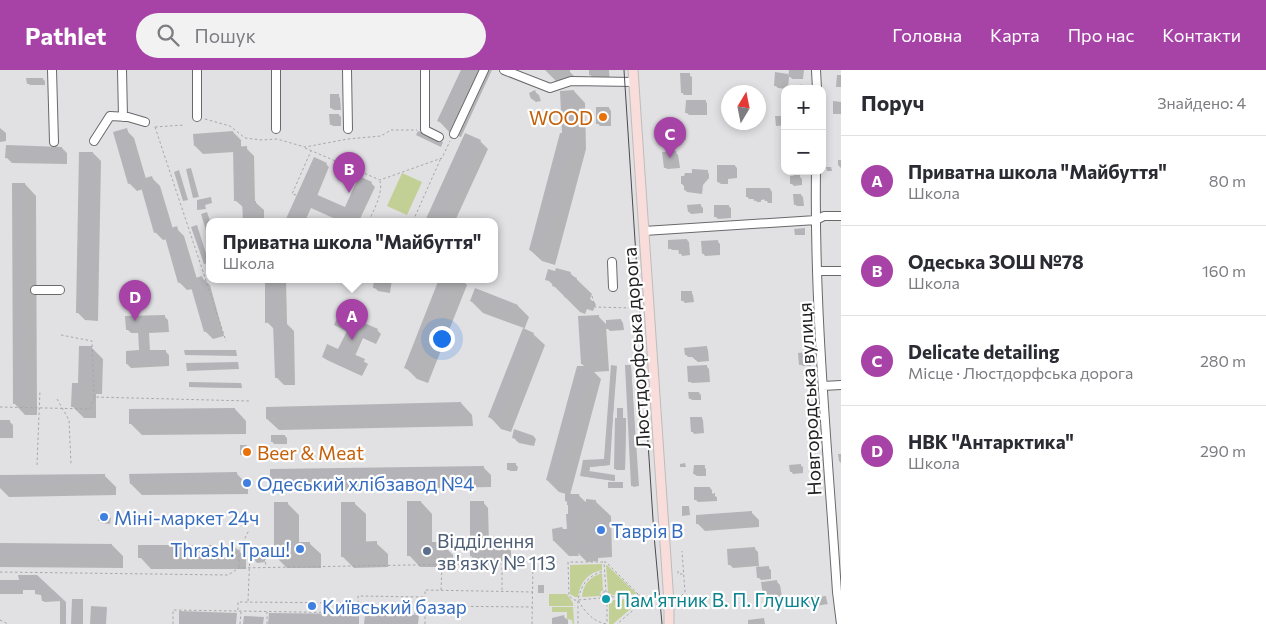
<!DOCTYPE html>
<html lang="uk">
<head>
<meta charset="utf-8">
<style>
	:root { --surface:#fff; --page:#f2f2f3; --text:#2b2b33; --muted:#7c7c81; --line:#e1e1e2; --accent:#a742a7 }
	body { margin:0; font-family:Commissioner,sans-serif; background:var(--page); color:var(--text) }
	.controls { position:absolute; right:15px; top:15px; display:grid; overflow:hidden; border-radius:10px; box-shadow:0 2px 8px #0003 }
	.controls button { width:45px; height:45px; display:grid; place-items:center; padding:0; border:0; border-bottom:1px solid var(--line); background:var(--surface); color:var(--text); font:25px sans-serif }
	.compass { position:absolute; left:721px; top:15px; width:45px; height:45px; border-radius:50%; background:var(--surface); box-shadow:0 2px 8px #0003; rotate:10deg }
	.you { position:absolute; left:441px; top:268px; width:18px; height:18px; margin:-12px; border:4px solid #fff; border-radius:50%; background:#1a73e8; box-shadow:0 0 0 8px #1a73e833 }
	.badge { display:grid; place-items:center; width:32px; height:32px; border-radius:50%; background:var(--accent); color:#fff; font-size:16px; font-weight:700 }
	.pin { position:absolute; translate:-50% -41px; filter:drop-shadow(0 1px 2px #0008) }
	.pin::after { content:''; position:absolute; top:26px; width:18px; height:15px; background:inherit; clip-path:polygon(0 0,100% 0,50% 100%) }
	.popup { position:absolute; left:206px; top:148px; width:292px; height:65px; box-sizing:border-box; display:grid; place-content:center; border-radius:10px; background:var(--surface); filter:drop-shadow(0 1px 4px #0005); font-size:16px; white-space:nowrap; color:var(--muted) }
	.popup b { font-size:19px; color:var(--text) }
	.popup::after { content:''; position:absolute; left:50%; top:100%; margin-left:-10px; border:10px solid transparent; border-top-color:var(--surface) }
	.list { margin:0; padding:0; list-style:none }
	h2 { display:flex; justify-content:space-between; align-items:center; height:65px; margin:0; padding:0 20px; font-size:21px }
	h2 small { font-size:16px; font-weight:400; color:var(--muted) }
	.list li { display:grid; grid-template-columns:32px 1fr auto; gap:15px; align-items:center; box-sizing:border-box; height:90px; padding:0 20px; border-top:1px solid var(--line) }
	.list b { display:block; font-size:19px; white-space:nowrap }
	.list p { margin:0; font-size:16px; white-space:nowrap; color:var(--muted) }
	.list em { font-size:16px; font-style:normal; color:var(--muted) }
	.icon { flex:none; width:28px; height:28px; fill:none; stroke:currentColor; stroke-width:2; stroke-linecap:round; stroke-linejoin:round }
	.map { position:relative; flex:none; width:841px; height:554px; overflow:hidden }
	header { display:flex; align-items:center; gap:30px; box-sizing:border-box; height:70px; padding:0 25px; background:var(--accent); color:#fff }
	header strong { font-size:24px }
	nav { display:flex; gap:28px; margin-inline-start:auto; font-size:18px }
	.search { width:350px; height:45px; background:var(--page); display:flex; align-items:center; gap:12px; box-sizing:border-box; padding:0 18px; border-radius:28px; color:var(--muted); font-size:19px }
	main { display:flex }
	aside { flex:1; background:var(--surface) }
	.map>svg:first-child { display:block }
	.green { fill:#c2d095 }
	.shadow { fill:#0003 }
	.building { fill:#b4b3b7 }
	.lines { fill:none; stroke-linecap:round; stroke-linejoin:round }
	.minor-casing { stroke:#69686b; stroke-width:10 }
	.major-casing { stroke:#bdbdbd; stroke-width:11 }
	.path { stroke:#a7a7a9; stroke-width:1; stroke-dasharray:2.5 2.5; stroke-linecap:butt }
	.minor { stroke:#fff; stroke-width:8 }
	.major { stroke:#f8dddb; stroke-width:9 }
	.tram { stroke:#4b4b4c; stroke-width:1 }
	.food-dot { fill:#e8710a; stroke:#fff; stroke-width:2 }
	.shop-dot { fill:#3f7fe0; stroke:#fff; stroke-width:2 }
	.service-dot { fill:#5c6f8a; stroke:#fff; stroke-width:2 }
	.culture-dot { fill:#0f9aa8; stroke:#fff; stroke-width:2 }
	.labels { text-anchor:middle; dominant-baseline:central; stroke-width:4.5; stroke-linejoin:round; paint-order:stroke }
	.food-label { font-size:19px; fill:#c56008; stroke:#fff; text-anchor:end }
	.street-label { font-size:19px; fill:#222223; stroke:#fff }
	.shop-label { font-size:19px; fill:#366cbe; stroke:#fff; text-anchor:start }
	.service-label { font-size:19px; fill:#4e5e75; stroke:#fff; text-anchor:start }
	.culture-label { font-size:19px; fill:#0d838f; stroke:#fff; text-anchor:start }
</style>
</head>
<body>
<header>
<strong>Pathlet</strong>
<div class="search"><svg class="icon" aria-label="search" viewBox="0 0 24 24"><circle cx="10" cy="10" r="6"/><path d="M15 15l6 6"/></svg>Пошук</div>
<nav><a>Головна</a><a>Карта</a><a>Про нас</a><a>Контакти</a></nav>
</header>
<main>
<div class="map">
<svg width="841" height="554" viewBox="0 0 841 554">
	<rect width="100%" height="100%" fill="#e1e1e4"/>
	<path class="green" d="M 402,103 L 422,112 L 407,145 L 387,136 Z
		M 602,494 L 602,500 C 587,503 580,513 578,527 L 575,527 L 570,524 L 570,495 Z
		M 606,495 L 607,495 L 637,524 L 612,525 L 608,521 Z
		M 602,503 L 603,521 L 601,521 L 600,526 L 582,527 C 583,514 590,507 602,503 Z
		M 549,524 L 567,524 L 573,533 L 573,536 L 549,536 Z
		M 640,528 L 643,532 L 635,535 L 613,554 L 609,554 L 609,534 L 612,533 L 613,530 Z
		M 552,537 L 573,537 L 574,554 L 573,554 L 572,550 L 567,549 L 567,542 L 552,542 Z"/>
	<path class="shadow" d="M 462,0 L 492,0 L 461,67 L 450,63 L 439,51 Z
		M 545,0 L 570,0 L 570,2 L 576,8 L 574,16 L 567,14 L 566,17 L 561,16 Z
		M 590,0 L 609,0 L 610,12 L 598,12 L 590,5 Z
		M 790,0 L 804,0 L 803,9 L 792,9 L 790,6 Z
		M 689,5 L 692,7 L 692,25 L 684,25 L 682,22 Z
		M 787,5 L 789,7 L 788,19 L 778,18 L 775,15 Z
		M 43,9 L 45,11 L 45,15 L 30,15 L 28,13 Z
		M798.5 17a2.5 2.5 0 1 1 5 0a2.5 2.5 0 1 1-5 0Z
		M 574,21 L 585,33 L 586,79 L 555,195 L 542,191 L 530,180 Z
		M 535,22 L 539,25 L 541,31 L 536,32 L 532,29 L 531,23 Z
		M 338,25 L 340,28 L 341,40 L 334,40 L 331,38 Z
		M 705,31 L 707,33 L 707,45 L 689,45 L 686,42 Z
		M 609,38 L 611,41 L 611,56 L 600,56 L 598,53 Z
		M 339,45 L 341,47 L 341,56 L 333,56 L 331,54 Z
		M 683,56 L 685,59 L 686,70 L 674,71 L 671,68 Z
		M 0,58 L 6,63 L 6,71 L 0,72 Z
		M 126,60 L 134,68 L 146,109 L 152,108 L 160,116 L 173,159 L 176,158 L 184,166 L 197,209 L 202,208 L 210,215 L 224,266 L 213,269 L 205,261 L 193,219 L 187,220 L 179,212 L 167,169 L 163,170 L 155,162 L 143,119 L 137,121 L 129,113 Z
		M 233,62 L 241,70 L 241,78 L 246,78 L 254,86 L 255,132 L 264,140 L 264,151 L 244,151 L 244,138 L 235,130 L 234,82 L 203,84 L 195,76 Z
		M 466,65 L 480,71 L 488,79 L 455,151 L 426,151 Z
		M 62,78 L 67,83 L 67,94 L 12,93 L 7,88 Z
		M 93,83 L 101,91 L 98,251 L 85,250 L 77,242 Z
		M 676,83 L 678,85 L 680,98 L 667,99 L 665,97 Z
		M 314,89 L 326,94 L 329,97 L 317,126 L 346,139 L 371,113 L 375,117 L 359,151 L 340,151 L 311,138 L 305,151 L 286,151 Z
		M 838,90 L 841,90 L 841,98 L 838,95 Z
		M 735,96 L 737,98 L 737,108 L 728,109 L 728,114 L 721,114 L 718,112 Z
		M 826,97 L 831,97 L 832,101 L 827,101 Z
		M 707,101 L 709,104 L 709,108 L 703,115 L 702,124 L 687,122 L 685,120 L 685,117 L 682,114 Z
		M 791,101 L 807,101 L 807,104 L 797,104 L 802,109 L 802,115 L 794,116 L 791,113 L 795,107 Z
		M 25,114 L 36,126 L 37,345 L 25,345 L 14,333 Z
		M 770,119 L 772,122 L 772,133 L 768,133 L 766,129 L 761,130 L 761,132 L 757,132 L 755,129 L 749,129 L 747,126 Z
		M 801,125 L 803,127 L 804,136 L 797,136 L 795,134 Z
		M 700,135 L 703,138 L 703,143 L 691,144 L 689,142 Z
		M 728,136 L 731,138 L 731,148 L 718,149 L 716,147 Z
		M 687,170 L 689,172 L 690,185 L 682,186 L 680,180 L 672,180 L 670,178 Z
		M 717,171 L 720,174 L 720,185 L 705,186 L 703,183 Z
		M 570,203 L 592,224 L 590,229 L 596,234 L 593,241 L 587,239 L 585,244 L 580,242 L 547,209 Z
		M 266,209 L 286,209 L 287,254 L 294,261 L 295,315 L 284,315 L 276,307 L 275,260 L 267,252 Z
		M 375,209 L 392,209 L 390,223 L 378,221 L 374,217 Z
		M 441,209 L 461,209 L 467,215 L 428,313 L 417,309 L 406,298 Z
		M 691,222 L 693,225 L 694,232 L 685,233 L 683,231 Z
		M 471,231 L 518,236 L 529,247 L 524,260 L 533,264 L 545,275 L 511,362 L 501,359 L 490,347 L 524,258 L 483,243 Z
		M 598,246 L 608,256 L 621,250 L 623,253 L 624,260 L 610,261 L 606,257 L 609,301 L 594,302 L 601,309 L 570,425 L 578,425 L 588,434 L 595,431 L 611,446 L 612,487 L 598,488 L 598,491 L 587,492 L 578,483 L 579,486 L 569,486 L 554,471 L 564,460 L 568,460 L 568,433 L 566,431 L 566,424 L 559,422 L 547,410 L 585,297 L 582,294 Z
		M 165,247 L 168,250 L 169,262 L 149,263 L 150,281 L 165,281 L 169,285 L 169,296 L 131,298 L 127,294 L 140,282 L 139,263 L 131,263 L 127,259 Z
		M 336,255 L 377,260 L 381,264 L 376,274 L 363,268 L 355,286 L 368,294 L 362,306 L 327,290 L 323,287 L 339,281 L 347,262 Z
		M 91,277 L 103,289 L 102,324 L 96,324 L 96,348 L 84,348 L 73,337 Z
		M 706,277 L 708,280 L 709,291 L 698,292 L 692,287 L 688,287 L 686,285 Z
		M 808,283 L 810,286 L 811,296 L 803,296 L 800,294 Z
		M 616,297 L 610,395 L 590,397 L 589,403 L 615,407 L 615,411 L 582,406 L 584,392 L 605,391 Z
		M 631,297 L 639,416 L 633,417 L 633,416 Z
		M 707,297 L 709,299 L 710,312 L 692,313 L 689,311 Z
		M 241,314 L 242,318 L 191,317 Z
		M 699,323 L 701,325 L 701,330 L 692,330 L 690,328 Z
		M 461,333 L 472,345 L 473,356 L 279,360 L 267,349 Z
		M 235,339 L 246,351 L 246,364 L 142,365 L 130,353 Z
		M 622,340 L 623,349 L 626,350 L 625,400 L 616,400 L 618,349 Z
		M 701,348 L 703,350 L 704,363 L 694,364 L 692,361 Z
		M 0,351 L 9,351 L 13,355 L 13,368 L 0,368 Z
		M 285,366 L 287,368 L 287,374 L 274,374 L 272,371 Z
		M 534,367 L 536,369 L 534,376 L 519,373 L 514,368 Z
		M 247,376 L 249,378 L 249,387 L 244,387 L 241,384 Z
		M 838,384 L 841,384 L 841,393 L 839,391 Z
		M 685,393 L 686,397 L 680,397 L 680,394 Z
		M 515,394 L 518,397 L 517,401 L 510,401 L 508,399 Z
		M 800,395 L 803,397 L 803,403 L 793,404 L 791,401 Z
		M 483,397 L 491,405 L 491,417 L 279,421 L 271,413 Z
		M 704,397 L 706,399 L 706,406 L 697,406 L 694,404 Z
		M 236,403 L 248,415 L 248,424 L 142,425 L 131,414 Z
		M 104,405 L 116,417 L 116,425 L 9,427 L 0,418 L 0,407 Z
		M 710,418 L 712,420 L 712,425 L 717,427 L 717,431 L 698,432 L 696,430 Z
		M 421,432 L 432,444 L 432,473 L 441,473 L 453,485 L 453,497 L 420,497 L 409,485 Z
		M 483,432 L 488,438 L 489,473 L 506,473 L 511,478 L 511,491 L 476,491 L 471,486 Z
		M 287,433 L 299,445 L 299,473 L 309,473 L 321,484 L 321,498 L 287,498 L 275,486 Z
		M 354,433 L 366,444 L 366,473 L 376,473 L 388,484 L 388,497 L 354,498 L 342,486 Z
		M 751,442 L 759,450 L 759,457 L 705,461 L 697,453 Z
		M 108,446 L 111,448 L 110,454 L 102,453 L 100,451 Z
		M 0,474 L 112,475 L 123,486 L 123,498 L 0,497 Z
		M 235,477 L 246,488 L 246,499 L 151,499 L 140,487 Z
		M 754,478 L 758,482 L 759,498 L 768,498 L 771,500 L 771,509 L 761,510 L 758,507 L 758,496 L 733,498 L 729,494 Z
		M 261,485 L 265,489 L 265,492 L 257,493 L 254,489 Z
		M 36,507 L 66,534 L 66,554 L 61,554 L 62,531 L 44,532 L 42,525 L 36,520 L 23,520 L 23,524 L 0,524 L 0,511 L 20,511 Z
		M 776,511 L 780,515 L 782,527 L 768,529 L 764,526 Z
		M 825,528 L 828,534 L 803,538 L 801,536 Z
		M 83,530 L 83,554 L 72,554 Z
		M 564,547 L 568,550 L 568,554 L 554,554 Z"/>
	<path class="building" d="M 461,0 L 475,0 L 450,57 L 437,51 Z
		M 589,0 L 602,0 L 603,4 L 589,5 Z
		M 789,0 L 802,0 L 801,8 L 788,7 Z
		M 775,2 L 788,4 L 786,17 L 774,16 Z
		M 680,3 L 690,3 L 690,23 L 681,23 Z
		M 837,5 L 841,5 L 841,17 L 836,17 Z
		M 26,8 L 43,8 L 43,13 L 27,14 Z
		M 535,20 L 538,27 L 531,29 L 529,23 Z
		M 574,20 L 575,67 L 544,184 L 529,180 L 560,63 L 562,63 L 560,21 Z
		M 330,24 L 339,24 L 339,38 L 330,38 Z
		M 686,30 L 706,30 L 705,43 L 685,43 Z
		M 833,31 L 841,32 L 841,44 L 833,44 Z
		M 596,37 L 609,37 L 609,54 L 596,54 Z
		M 329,44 L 339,44 L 340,54 L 330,55 Z
		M 775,46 L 785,46 L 785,55 L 776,56 Z
		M 683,55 L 684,69 L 670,69 L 669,56 Z
		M 127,58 L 142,109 L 152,106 L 168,159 L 177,156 L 192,209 L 202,206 L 217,258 L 204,262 L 189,210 L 178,213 L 163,160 L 154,163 L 139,110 L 128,114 L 113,62 Z
		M 233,61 L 234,74 L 194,76 L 193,64 Z
		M 418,61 L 443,72 L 441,77 L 416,65 Z
		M 465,63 L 481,70 L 459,119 L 444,151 L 425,151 Z
		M 6,75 L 62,77 L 62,89 L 5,88 Z
		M 247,76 L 248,131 L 256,131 L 257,151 L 243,151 L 242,131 L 234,131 L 233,77 Z
		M 676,81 L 678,96 L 664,98 L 662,82 Z
		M 79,82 L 93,82 L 90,243 L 76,243 Z
		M 314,87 L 327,93 L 313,123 L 345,137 L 359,106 L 372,112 L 354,151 L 339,151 L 339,150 L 307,135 L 300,151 L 285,151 Z
		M 717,95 L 735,95 L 736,107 L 726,107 L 726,112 L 717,112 Z
		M 191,98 L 199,127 L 193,128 L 186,99 Z
		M 692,99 L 708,100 L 707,106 L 701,112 L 700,122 L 684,120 L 684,114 L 681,114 L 681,106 L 684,106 L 685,103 L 692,103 Z
		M 179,100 L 188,130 L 183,131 L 174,102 Z
		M 800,105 L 800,113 L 790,114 L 790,106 Z
		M 12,113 L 25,113 L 26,333 L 13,334 Z
		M 746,118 L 770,118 L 771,131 L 765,131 L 764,128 L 759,128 L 759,130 L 754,131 L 753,127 L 746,127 Z
		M 793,124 L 801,124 L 802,134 L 794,135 Z
		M 211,127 L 212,133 L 205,135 L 206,139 L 197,140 L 197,130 Z
		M 701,134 L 701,141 L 688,142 L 687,135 Z
		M 714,135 L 729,135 L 729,147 L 714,147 Z
		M 207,142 L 210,151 L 209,171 L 201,144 Z
		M 197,155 L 209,193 L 204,194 L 191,157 Z
		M 805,158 L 805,165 L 795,165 L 794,159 Z
		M 687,169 L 689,183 L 679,184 L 678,178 L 668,179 L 668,170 Z
		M 718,170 L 719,183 L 702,184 L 701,171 Z
		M 556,198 L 571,202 L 570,205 L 577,208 L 574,216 L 581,218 L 578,227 L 571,225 L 570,229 L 564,227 L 566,220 L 552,216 L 553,212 L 545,210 L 548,199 L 555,201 Z
		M 265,209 L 279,209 L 279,252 L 287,252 L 288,307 L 275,308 L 273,252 L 265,253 Z
		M 374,209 L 388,209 L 387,220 L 373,218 Z
		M 439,209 L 453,209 L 416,303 L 404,298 Z
		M 475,218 L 518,235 L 513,248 L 470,231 Z
		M 681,221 L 692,221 L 692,230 L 681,231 Z
		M 340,242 L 378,259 L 372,272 L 359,266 L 351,283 L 365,289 L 358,304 L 322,287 L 327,274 L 338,279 L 347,261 L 334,255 Z
		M 165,245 L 165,259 L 146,259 L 147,280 L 166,280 L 166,293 L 126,294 L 126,281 L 139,280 L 138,260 L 126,260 L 125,246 Z
		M 599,245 L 601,293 L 581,294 L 578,246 Z
		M 621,249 L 622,258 L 606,259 L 606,250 Z
		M 523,258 L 534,263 L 499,352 L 488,347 Z
		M 79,276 L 92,276 L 91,313 L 85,313 L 84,337 L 71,337 L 72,313 L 78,313 Z
		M 707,276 L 708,289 L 695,290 L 695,287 L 691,287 L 691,285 L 685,285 L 684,278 Z
		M 184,280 L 236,280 L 237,286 L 185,285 Z
		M 808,282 L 809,294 L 799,295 L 798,283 Z
		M 238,292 L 239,299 L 187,301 L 186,293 Z
		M 611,295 L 617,296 L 609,395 L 590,397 L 589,401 L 615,405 L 614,411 L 580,406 L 583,390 L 604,389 Z
		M 625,295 L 631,295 L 638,416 L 631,416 Z
		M 707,295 L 708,311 L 688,312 L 687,296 Z
		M 577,296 L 591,296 L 590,304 L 559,414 L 546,410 Z
		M 189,312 L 241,313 L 242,318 L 189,317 Z
		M 688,322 L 699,322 L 700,328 L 689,329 Z
		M 461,332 L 462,345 L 266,349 L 266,337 Z
		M 235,338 L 235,353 L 129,354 L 129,339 Z
		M 617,338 L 623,338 L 623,348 L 626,348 L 625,400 L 614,399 L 615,348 L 617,348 Z
		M 690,347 L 702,347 L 703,361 L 691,362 Z
		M 0,350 L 10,350 L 10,365 L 0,365 Z
		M 514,359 L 534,366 L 532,375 L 516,371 L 516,369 L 512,368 Z
		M 271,365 L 285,365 L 285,372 L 271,372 Z
		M 240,375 L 247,375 L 248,385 L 240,385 Z
		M 507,393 L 516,393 L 516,400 L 507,400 Z
		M 801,394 L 801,401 L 790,402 L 789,395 Z
		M 694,395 L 705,395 L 704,404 L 693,404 Z
		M 484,396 L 484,410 L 270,414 L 270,399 Z
		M 237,402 L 237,413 L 130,414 L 129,404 Z
		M 105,404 L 105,414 L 0,416 L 0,405 Z
		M 608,412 L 623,412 L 623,418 L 608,418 Z
		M 694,417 L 710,417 L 711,424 L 715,423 L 715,429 L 694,430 Z
		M 565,424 L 579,424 L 581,434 L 586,433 L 586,429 L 596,430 L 596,443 L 587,443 L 587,441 L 581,441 L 582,456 L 580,456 L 580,465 L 583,472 L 594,471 L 593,452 L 607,452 L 609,484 L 583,485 L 583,476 L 570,477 L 568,468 L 563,468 L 564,471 L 553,471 L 552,459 L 562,457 L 563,459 L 567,459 L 566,444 L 568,444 L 568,435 L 567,435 L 567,431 L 565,431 Z
		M 407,431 L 421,431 L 421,472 L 442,472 L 442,486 L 407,486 Z
		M 470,431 L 484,431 L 484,472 L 506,472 L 506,486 L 470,486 Z
		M 274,432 L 288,432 L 288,472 L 310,472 L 310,486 L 274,487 Z
		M 341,432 L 355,432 L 355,472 L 377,471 L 377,486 L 341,487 Z
		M 682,436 L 689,436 L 690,445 L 682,446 Z
		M 752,441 L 752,450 L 696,454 L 696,445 Z
		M 99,443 L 109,445 L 108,452 L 98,451 Z
		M 0,473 L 112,474 L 112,487 L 0,487 Z
		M 138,475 L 235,475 L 235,488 L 138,488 Z
		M 755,477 L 756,493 L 728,495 L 727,479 Z
		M 252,484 L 262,484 L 262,489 L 252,489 Z
		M 769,496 L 770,507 L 757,508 L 756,497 Z
		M 18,505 L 37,505 L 66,532 L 66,554 L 60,554 L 60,531 L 42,531 L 41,525 L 35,524 L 35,519 L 0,519 L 0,510 L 19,510 Z
		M 777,510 L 779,524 L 763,526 L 761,512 Z
		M 538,515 L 544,515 L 544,523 L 538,523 Z
		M 818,526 L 818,527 L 826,526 L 827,532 L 800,536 L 799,528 Z
		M 72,529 L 83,529 L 82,554 L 71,554 Z
		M 91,536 L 107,537 L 106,554 L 90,554 Z
		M 179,541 L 237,543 L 236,554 L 179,554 Z
		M 269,543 L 359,544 L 359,554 L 268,554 Z
		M 365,545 L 419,545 L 418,554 L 364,554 Z
		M 564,545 L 565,554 L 552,554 L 552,548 Z
		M 244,546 L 264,547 L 263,554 L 243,554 Z
		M 764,548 L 765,554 L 748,554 L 748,550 Z"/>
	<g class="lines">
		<g class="minor-casing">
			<path id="minor" d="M 52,0 L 54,72
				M 122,0 L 123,47
				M 197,0 L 197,47
				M 276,0 L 276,59
				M 347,0 L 348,59
				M 425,0 L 425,60 L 439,67
				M 504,0 L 550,18 L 571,11 L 634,12
				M 816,0 L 817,19
				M 454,64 L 484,0
				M 94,71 L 110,46 L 128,47 L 145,52
				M 816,101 C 814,242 828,382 837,522 L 841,554
				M 644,161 L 816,150 L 824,146 L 841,146
				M 612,192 L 613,217
				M 818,201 L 841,201
				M 35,220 L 60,220
				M 823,316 L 841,315"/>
		</g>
		<g class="major-casing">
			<path id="major" d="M 633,0 L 669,533 L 669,554"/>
		</g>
		<path class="path" d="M 205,49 L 230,56 L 245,68 L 262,70 L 277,69 L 305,77 L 348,69 L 381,66 L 391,60 L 417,60
			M 155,57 L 226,271
			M 155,57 L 184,55
			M 305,78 L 380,110 L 442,88 L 450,71
			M 296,125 L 292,124 L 311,81
			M 369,151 C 374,139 383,124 380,111
			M 413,151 L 441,88
			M 592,226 L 595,237 L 632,238
			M 61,265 L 92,271 L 94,327 L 249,331
			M 57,329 L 69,350 L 71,394
			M 0,337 L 90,339 L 94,328
			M 37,395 L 40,320
			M 603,492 L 568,492 L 569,526 L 574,530 L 578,530 C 585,542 593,552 607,554
			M 239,497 L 239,480 L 249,460
			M 678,501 L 678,504 L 683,504
			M 0,502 L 228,505 L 239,498 L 524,493
			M 441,520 L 442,496
			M 502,520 L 502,494
			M600.5 527a5.5 5.5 0 1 1 11 0a5.5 5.5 0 1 1-11 0Z
			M 606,522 L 604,492 L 606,492 L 646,532 L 638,536 L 617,554
			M 612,527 L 640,525
			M 601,528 L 578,530 C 581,514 589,505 604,501
			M 248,531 L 250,483 L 257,478 L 264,482 L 266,496
			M 578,531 L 578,554
			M 647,533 L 649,534 L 660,535
			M 607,534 L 607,554
			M 676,534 L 681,535 L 680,527 L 685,522 L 682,481
			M 426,536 L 532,537
			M 238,540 L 238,532 L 358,533
			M 360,542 L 360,534 L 358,533 L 358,526 L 424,527
			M 0,550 L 8,554
			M 173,554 L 173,540 L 425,544
			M 240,554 L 241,542
			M 267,554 L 267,542
			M 425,554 L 425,520 L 533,522
			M 532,554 L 533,493"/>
		<use href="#minor" class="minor"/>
		<use href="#major" class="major"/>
		<path class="tram" d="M 624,0 L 654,465 L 662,554"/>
	</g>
	<g class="food-dot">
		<circle cx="603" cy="47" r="5"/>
		<circle cx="247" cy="382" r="5"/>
	</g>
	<g class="shop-dot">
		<circle cx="247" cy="413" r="5"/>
		<circle cx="104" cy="447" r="5"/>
		<circle cx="601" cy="460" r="5"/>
		<circle cx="300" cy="479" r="5"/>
		<circle cx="312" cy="536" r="5"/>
	</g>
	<circle class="service-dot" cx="427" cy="481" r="5"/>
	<circle class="culture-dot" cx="606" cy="529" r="5"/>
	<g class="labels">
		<g class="food-label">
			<text x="593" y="47">WOOD</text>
			<text x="257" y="382" text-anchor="start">Beer &amp; Meat</text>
		</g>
		<g class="street-label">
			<text transform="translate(636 278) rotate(-94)">Люстдорфська дорога</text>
			<text transform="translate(809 329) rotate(-93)">Новгородська вулиця</text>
		</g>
		<g class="shop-label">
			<text x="257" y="413">Одеський хлібзавод №4</text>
			<text x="114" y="447">Міні-маркет 24ч</text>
			<text x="611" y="460">Таврія В</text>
			<text x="290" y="479" text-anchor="end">Thrash! Траш!</text>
			<text x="322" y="536">Київський базар</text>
		</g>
		<g class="service-label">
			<text x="437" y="470">Відділення<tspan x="437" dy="22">зв'язку № 113</tspan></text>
		</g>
		<g class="culture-label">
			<text x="616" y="529">Пам'ятник В. П. Глушку</text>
		</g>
	</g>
</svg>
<div class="controls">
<button>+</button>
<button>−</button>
</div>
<svg class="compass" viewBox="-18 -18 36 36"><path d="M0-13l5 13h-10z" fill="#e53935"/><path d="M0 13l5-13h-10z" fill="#7c7c81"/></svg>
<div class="you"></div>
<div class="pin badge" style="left:352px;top:270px">A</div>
<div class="popup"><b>Приватна школа &quot;Майбуття&quot;</b>Школа</div>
<div class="pin badge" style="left:349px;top:123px">B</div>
<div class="pin badge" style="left:670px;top:88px">C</div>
<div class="pin badge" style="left:135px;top:251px">D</div>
</div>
<aside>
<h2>Поруч<small>Знайдено: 4</small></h2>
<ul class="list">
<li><span class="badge">A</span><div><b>Приватна школа &quot;Майбуття&quot;</b><p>Школа</p></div><em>80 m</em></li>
<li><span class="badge">B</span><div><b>Одеська ЗОШ №78</b><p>Школа</p></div><em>160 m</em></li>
<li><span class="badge">C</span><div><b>Delicate detailing</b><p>Місце · Люстдорфська дорога</p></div><em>280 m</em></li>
<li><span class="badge">D</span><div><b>НВК &quot;Антарктика&quot;</b><p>Школа</p></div><em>290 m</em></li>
</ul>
</aside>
</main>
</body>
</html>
